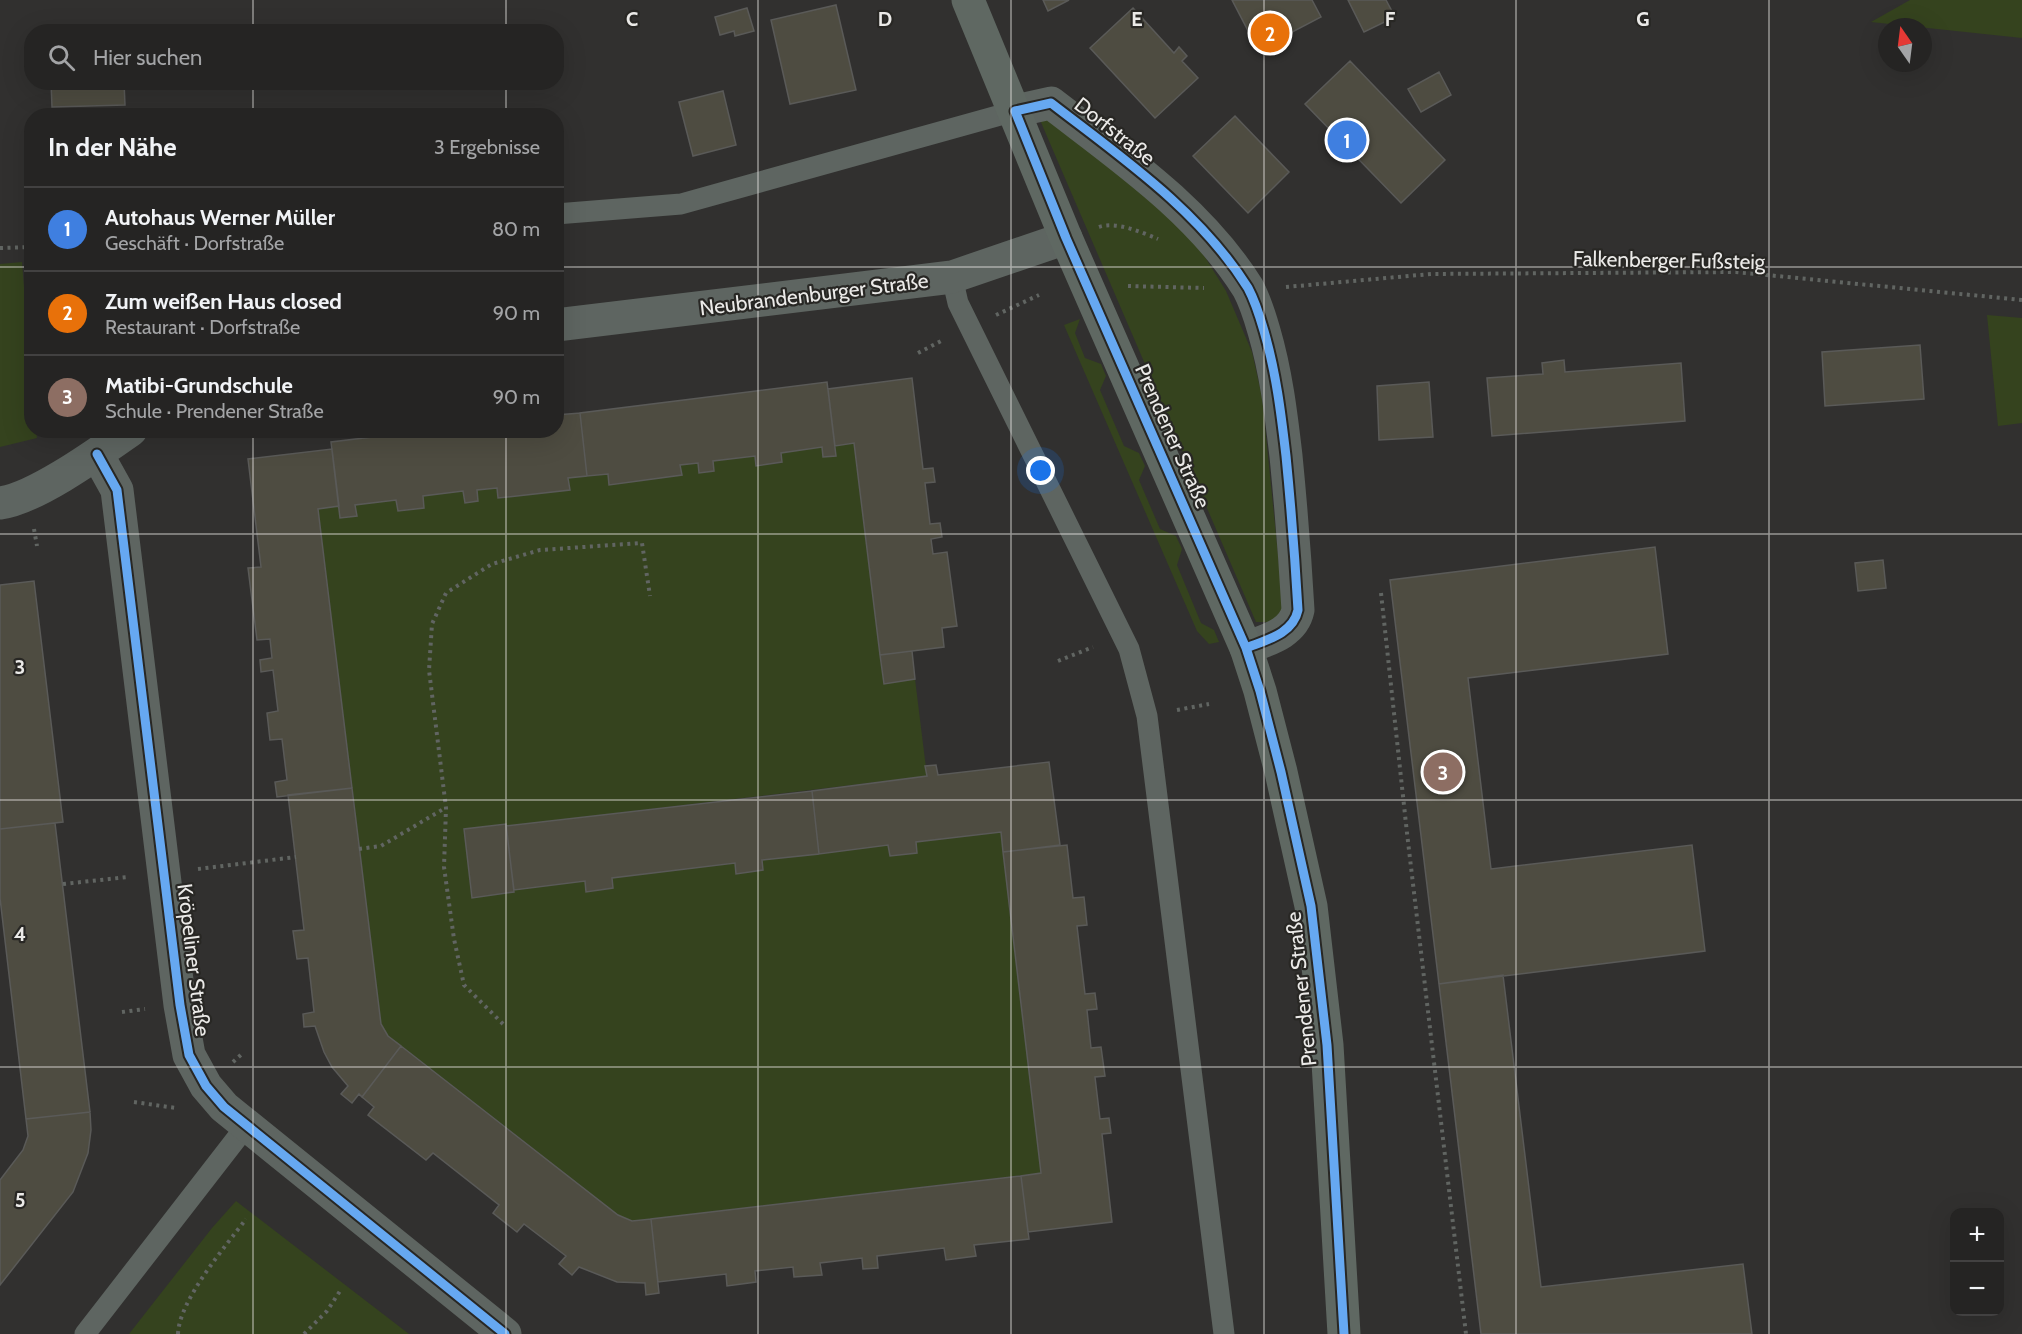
<!DOCTYPE html>
<html lang="de">
<head>
<meta charset="utf-8">
<style>
	:root { --surface:#252423; --page:#2d2c2b; --text:#f1f3f6; --muted:#a3a4a6; --line:#424141; --accent:#ea580c }
	body { margin:0; font-family:Cabin,sans-serif; background:var(--page); color:var(--text) }
	.controls { position:absolute; right:18px; bottom:18px; display:grid; overflow:hidden; border-radius:12px; box-shadow:0 6px 24px #0002 }
	.controls button { width:54px; height:54px; display:grid; place-items:center; padding:0; border:0; border-bottom:2px solid var(--line); background:var(--surface); color:var(--text); font:30px sans-serif }
	.compass { position:absolute; left:1878px; top:18px; width:54px; height:54px; border-radius:50%; background:var(--surface); box-shadow:0 6px 24px #0002; rotate:346deg }
	.you { position:absolute; left:1041px; top:471px; width:21px; height:21px; margin:-15px; border:4px solid #fff; border-radius:50%; background:#1a73e8; box-shadow:0 0 0 9px #1a73e833 }
	.badge { display:grid; place-items:center; width:39px; height:39px; border-radius:50%; background:var(--accent); color:#fff; font-size:20px; font-weight:700 }
	.pin { position:absolute; translate:-50% -50%; border:3px solid #fff; box-shadow:0 2px 6px #0006 }
	.list { margin:0; padding:0; list-style:none }
	h2 { display:flex; justify-content:space-between; align-items:center; height:78px; margin:0; padding:0 24px; font-size:26px }
	h2 small { font-size:20px; font-weight:400; color:var(--muted) }
	.list li { display:grid; grid-template-columns:39px 1fr auto; gap:18px; align-items:center; box-sizing:border-box; height:84px; padding:0 24px; border-top:2px solid var(--line) }
	.list b { display:block; font-size:22px; white-space:nowrap }
	.list p { margin:0; font-size:20px; white-space:nowrap; color:var(--muted) }
	.list em { font-size:20px; font-style:normal; color:var(--muted) }
	.icon { flex:none; width:33px; height:33px; fill:none; stroke:currentColor; stroke-width:2; stroke-linecap:round; stroke-linejoin:round }
	.map { position:relative; flex:none; width:2022px; height:1334px; overflow:hidden }
	.search { position:absolute; background:var(--surface); box-shadow:0 6px 24px #0002; left:24px; top:24px; width:540px; height:66px; display:flex; align-items:center; gap:15px; box-sizing:border-box; padding:0 21px; border-radius:24px; color:var(--muted); font-size:22px }
	.panel { position:absolute; background:var(--surface); box-shadow:0 6px 24px #0002; left:24px; top:108px; width:540px; height:330px; border-radius:24px }
	.map>svg:first-child { display:block }
	.green { fill:#35431e }
	.building { fill:#4e4c41; stroke:#5a5a58; stroke-width:1.5 }
	.lines { fill:none; stroke-linecap:round; stroke-linejoin:round }
	.path { stroke:#616562; stroke-width:4; stroke-dasharray:3 4.5; stroke-linecap:butt }
	.lane { stroke:#5e6561; stroke-width:21 }
	.street { stroke:#5e6561; stroke-width:33 }
	.secondary { stroke:#5f6862; stroke-width:33 }
	.cycleway-casing { stroke:#282724; stroke-width:13 }
	.cycleway { stroke:#66a8f1; stroke-width:9 }
	.grid { fill:none; stroke:#ebeae8; stroke-width:1.5; stroke-opacity:0.55 }
	.labels { text-anchor:middle; dominant-baseline:central; stroke-width:4.5; stroke-linejoin:round; paint-order:stroke }
	.street-label { font-size:21px; fill:#ebeae8; stroke:#282724 }
	.grid-label { font-size:20px; text-anchor:middle; font-weight:bold; fill:#ebeae8; stroke:#282724; stroke-width:4.5; stroke-linejoin:round; paint-order:stroke }
</style>
</head>
<body>
<div class="map">
<svg width="2022" height="1334" viewBox="0 0 2022 1334">
	<rect width="100%" height="100%" fill="#31302f"/>
	<path class="green" d="M 1910,0 L 2022,0 L 2022,38 L 1871,22 Z
		M 1049,116 L 1178,225 L 1200,249 L 1226,291 L 1252,352 L 1262,397 L 1283,604 L 1281,616 L 1275,622 L 1256,622 L 1040,120 Z
		M 22,262 L 31,376 L 32,430 L 36,431 L 37,438 L 0,447 L 0,264 Z
		M 1987,315 L 2022,318 L 2022,423 L 1998,426 Z
		M 1080,319 L 1075,333 L 1085,358 L 1101,364 L 1106,376 L 1100,390 L 1124,446 L 1139,453 L 1145,466 L 1139,480 L 1160,529 L 1176,536 L 1182,549 L 1177,565 L 1201,623 L 1214,630 L 1219,642 L 1209,644 L 1197,631 L 1064,325 Z
		M 854,443 L 884,683 L 915,679 L 927,776 L 507,826 L 506,824 L 465,829 L 473,897 L 514,892 L 514,890 L 585,881 L 586,892 L 613,888 L 612,878 L 735,863 L 736,874 L 763,870 L 762,860 L 888,845 L 890,856 L 917,853 L 916,842 L 1001,832 L 1041,1173 L 632,1221 L 617,1215 L 388,1036 L 381,1024 L 318,509 L 339,506 L 341,518 L 356,516 L 355,505 L 396,500 L 398,511 L 424,508 L 423,496 L 463,491 L 465,503 L 478,501 L 477,490 L 497,488 L 498,497 L 570,489 L 568,478 L 608,474 L 609,484 L 682,475 L 680,465 L 698,463 L 699,473 L 714,471 L 713,461 L 755,456 L 756,466 L 782,463 L 781,453 L 822,447 L 823,457 L 835,456 L 835,446 Z
		M 236,1201 L 409,1334 L 129,1334 L 212,1228 Z"/>
	<path class="building" d="M 1043,0 L 1069,0 L 1048,11 Z
		M 1232,0 L 1312,0 L 1321,17 L 1258,50 Z
		M 1348,0 L 1386,0 L 1395,17 L 1364,32 Z
		M 836,5 L 856,90 L 790,104 L 771,20 Z
		M 747,8 L 754,31 L 735,36 L 734,31 L 720,35 L 715,17 Z
		M 1133,8 L 1174,53 L 1179,47 L 1187,56 L 1182,61 L 1198,78 L 1155,118 L 1090,48 Z
		M 1350,61 L 1445,160 L 1401,203 L 1305,104 Z
		M 1439,72 L 1451,95 L 1421,112 L 1408,89 Z
		M 51,82 L 124,82 L 125,105 L 52,107 Z
		M 723,91 L 736,145 L 693,156 L 679,102 Z
		M 1235,116 L 1289,172 L 1248,213 L 1193,156 Z
		M 1920,345 L 1924,399 L 1825,406 L 1822,352 Z
		M 1564,360 L 1565,372 L 1681,363 L 1685,421 L 1492,436 L 1487,378 L 1543,374 L 1542,363 Z
		M 912,378 L 923,469 L 933,468 L 935,482 L 925,483 L 930,524 L 940,523 L 942,537 L 931,539 L 933,554 L 947,552 L 957,626 L 942,628 L 944,647 L 880,655 L 854,443 L 835,446 L 828,389 Z
		M 827,382 L 836,456 L 823,457 L 822,447 L 781,453 L 782,462 L 756,466 L 755,456 L 713,461 L 714,471 L 699,473 L 698,463 L 680,465 L 682,475 L 609,485 L 608,474 L 587,476 L 580,413 Z
		M 1429,382 L 1433,437 L 1379,440 L 1377,386 Z
		M 580,413 L 587,476 L 568,478 L 570,490 L 498,498 L 497,488 L 477,490 L 478,501 L 465,503 L 463,491 L 423,496 L 424,508 L 398,511 L 396,500 L 355,505 L 357,516 L 340,518 L 331,442 L 431,430 L 556,430 L 556,415 Z
		M 332,449 L 339,506 L 318,509 L 352,788 L 277,797 L 275,782 L 287,780 L 282,739 L 270,740 L 267,713 L 278,711 L 273,670 L 261,672 L 260,660 L 272,658 L 270,639 L 257,640 L 248,568 L 261,567 L 248,459 Z
		M 1655,547 L 1668,654 L 1468,678 L 1491,869 L 1692,845 L 1705,951 L 1439,984 L 1390,580 Z
		M 1883,560 L 1886,588 L 1858,591 L 1855,563 Z
		M 34,581 L 63,822 L 0,829 L 0,585 Z
		M 912,651 L 915,679 L 884,684 L 880,655 Z
		M 1049,762 L 1060,845 L 1003,852 L 1001,832 L 916,842 L 917,853 L 890,856 L 888,845 L 819,854 L 812,791 L 927,776 L 925,766 L 936,765 L 938,775 Z
		M 352,788 L 381,1024 L 388,1036 L 401,1046 L 362,1097 L 359,1094 L 352,1103 L 341,1094 L 348,1086 L 332,1067 L 324,1052 L 315,1026 L 304,1027 L 303,1014 L 314,1012 L 308,958 L 297,959 L 293,931 L 304,930 L 288,795 Z
		M 812,791 L 819,854 L 762,860 L 763,870 L 736,874 L 735,863 L 612,878 L 613,888 L 586,892 L 585,881 L 514,890 L 506,826 Z
		M 55,823 L 90,1112 L 26,1119 L 0,898 L 0,829 Z
		M 506,824 L 514,892 L 472,898 L 464,829 Z
		M 1067,845 L 1073,898 L 1084,897 L 1087,925 L 1077,926 L 1085,994 L 1095,993 L 1097,1009 L 1087,1010 L 1091,1048 L 1101,1047 L 1105,1076 L 1095,1077 L 1100,1119 L 1109,1118 L 1111,1133 L 1102,1134 L 1112,1222 L 1028,1232 L 1021,1176 L 1041,1173 L 1003,852 Z
		M 1503,975 L 1541,1287 L 1743,1264 L 1752,1334 L 1481,1334 L 1439,984 Z
		M 401,1046 L 618,1215 L 632,1221 L 651,1219 L 659,1293 L 646,1295 L 645,1283 L 617,1282 L 579,1267 L 572,1275 L 559,1264 L 566,1256 L 524,1224 L 517,1232 L 493,1213 L 499,1205 L 433,1153 L 426,1160 L 368,1115 L 374,1107 L 362,1097 Z
		M 90,1112 L 91,1130 L 88,1153 L 73,1192 L 0,1285 L 0,1180 L 23,1150 L 28,1136 L 26,1119 Z
		M 1021,1176 L 1029,1239 L 974,1245 L 976,1256 L 946,1260 L 944,1248 L 877,1256 L 878,1268 L 863,1269 L 862,1258 L 820,1263 L 822,1275 L 794,1277 L 793,1267 L 755,1271 L 756,1282 L 727,1286 L 726,1274 L 658,1282 L 651,1219 Z"/>
	<g class="lines">
		<path class="path" d="M 1099,227 C 1116,221 1141,232 1158,239
			M 0,248 L 32,247
			M 1128,286 L 1204,288
			M 1286,287 L 1431,274 L 1736,272 L 2022,300
			M 996,315 L 1039,295
			M 918,353 L 943,340
			M 34,529 L 37,546
			M 1381,593 L 1407,833 L 1466,1334
			M 1058,661 L 1093,647
			M 1177,710 L 1209,704
			M 359,849 L 381,846 L 445,808
			M 198,869 L 296,857
			M 63,884 L 128,877
			M 122,1012 L 145,1009
			M 503,1024 L 464,985 L 454,939 L 444,867 L 446,808 L 429,670 L 432,624 L 446,593 L 492,564 L 540,550 L 642,543 L 650,596
			M 233,1062 L 244,1052
			M 134,1102 L 176,1108
			M 178,1334 C 179,1300 226,1246 246,1219
			M 304,1334 L 327,1311 L 340,1291"/>
		<path class="lane" d="M 556,214 L 681,204 L 1015,111
			M 952,277 L 958,303 L 1129,649 L 1147,716 L 1224,1334
			M 85,1334 L 247,1125"/>
		<path class="street" d="M 1015,111 L 1051,103 C 1121,157 1200,211 1248,288 C 1255,301 1260,317 1264,331 C 1276,372 1281,413 1286,456 C 1291,507 1295,558 1298,610 C 1293,634 1266,640 1246,648
			M 556,325 L 952,277 L 1066,238
			M 97,454 L 117,490 L 180,1005 L 189,1055 L 206,1086 L 224,1107 L 505,1334
			M 0,503 C 35,499 101,451 131,430"/>
		<path class="secondary" d="M 968,0 L 1066,238 L 1246,648 L 1260,691 L 1281,772 L 1311,906 L 1327,1045 L 1344,1334"/>
		<g class="cycleway-casing">
			<path id="cycleway" d="M 97,454 L 117,490 L 180,1005 L 189,1055 L 206,1086 L 224,1107 L 505,1334
				M 1246,648 C 1266,640 1293,634 1298,610 C 1295,558 1291,507 1286,456 C 1281,413 1276,372 1264,331 C 1260,317 1255,301 1248,288 C 1200,211 1121,157 1051,103 L 1015,111 L 1066,238 L 1246,648 L 1260,691 L 1281,772 L 1311,906 L 1327,1045 L 1344,1334"/>
		</g>
		<use href="#cycleway" class="cycleway"/>
	</g>
	<path class="grid" d="M 253,0 L 253,32M 506,0 L 506,32M 758,0 L 758,1334M 1011,0 L 1011,1334M 1264,0 L 1264,1334M 1516,0 L 1516,1334M 1769,0 L 1769,1334M 253,82 L 253,116M 506,82 L 506,116M 0,267 L 32,267M 556,267 L 2022,267M 253,430 L 253,1334M 506,430 L 506,1334M 0,534 L 2022,534M 0,800 L 2022,800M 0,1067 L 2022,1067"/>
	<g class="labels">
		<g class="street-label">
			<text transform="translate(1115 131) rotate(38)">Dorfstraße</text>
			<text transform="translate(1669 260) rotate(1)">Falkenberger Fußsteig</text>
			<text transform="translate(814 294) rotate(-7)">Neubrandenburger Straße</text>
			<text transform="translate(1173 436) rotate(66)">Prendener Straße</text>
			<text transform="translate(194 960) rotate(83)">Kröpeliner Straße</text>
			<text transform="translate(1301 989) rotate(-96)">Prendener Straße</text>
		</g>
	</g>
	<g class="grid-label">
		<text x="632" y="26">C</text>
		<text x="885" y="26">D</text>
		<text x="1137" y="26">E</text>
		<text x="1390" y="26">F</text>
		<text x="1643" y="26">G</text>
		<text x="20" y="674">3</text>
		<text x="20" y="941">4</text>
		<text x="20" y="1207">5</text>
	</g>
</svg>
<div class="controls">
<button>+</button>
<button>−</button>
</div>
<svg class="compass" viewBox="-18 -18 36 36"><path d="M0-13l5 13h-10z" fill="#e53935"/><path d="M0 13l5-13h-10z" fill="#a3a4a6"/></svg>
<div class="you"></div>
<div class="pin badge" style="left:1347px;top:140px;background:#3f7fe0">1</div>
<div class="pin badge" style="left:1270px;top:33px;background:#e8710a">2</div>
<div class="pin badge" style="left:1443px;top:772px;background:#8d6e63">3</div>
<div class="search"><svg class="icon" aria-label="search" viewBox="0 0 24 24"><circle cx="10" cy="10" r="6"/><path d="M15 15l6 6"/></svg>Hier suchen</div>
<section class="panel">
<h2>In der Nähe<small>3 Ergebnisse</small></h2>
<ul class="list">
<li><span class="badge" style="background:#3f7fe0">1</span><div><b>Autohaus Werner Müller</b><p>Geschäft · Dorfstraße</p></div><em>80 m</em></li>
<li><span class="badge" style="background:#e8710a">2</span><div><b>Zum weißen Haus closed</b><p>Restaurant · Dorfstraße</p></div><em>90 m</em></li>
<li><span class="badge" style="background:#8d6e63">3</span><div><b>Matibi-Grundschule</b><p>Schule · Prendener Straße</p></div><em>90 m</em></li>
</ul>
</section>
</div>
</body>
</html>
